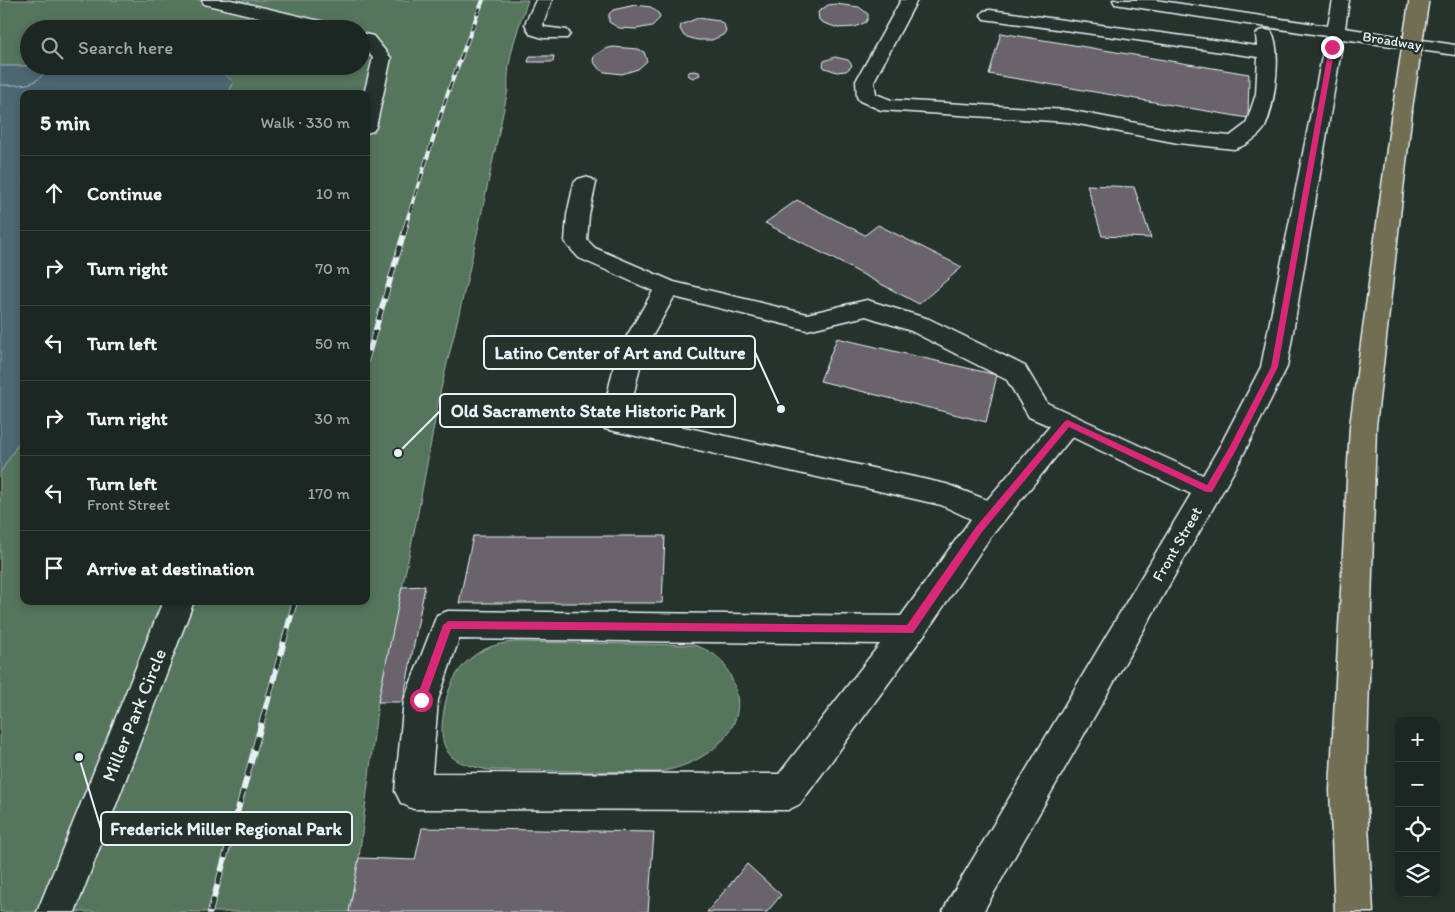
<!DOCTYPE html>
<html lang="en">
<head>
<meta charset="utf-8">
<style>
	:root { --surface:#1c2622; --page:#29322f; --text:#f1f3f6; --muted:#a0a5a5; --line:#3a4340 }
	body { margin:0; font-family:Itim,sans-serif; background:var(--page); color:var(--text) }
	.controls { position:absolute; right:15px; bottom:15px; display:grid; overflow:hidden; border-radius:10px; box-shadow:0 2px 8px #0003 }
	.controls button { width:45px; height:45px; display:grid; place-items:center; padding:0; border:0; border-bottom:1px solid var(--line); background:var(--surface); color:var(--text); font:25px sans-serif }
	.stop { position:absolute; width:15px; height:15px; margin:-11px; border:4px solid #db2777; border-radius:50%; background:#fff }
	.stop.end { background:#db2777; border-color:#fff; box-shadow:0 1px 5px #0008 }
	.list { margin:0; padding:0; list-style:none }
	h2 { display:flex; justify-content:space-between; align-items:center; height:65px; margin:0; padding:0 20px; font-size:21px }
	h2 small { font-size:16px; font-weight:400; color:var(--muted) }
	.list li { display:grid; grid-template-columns:32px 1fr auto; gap:15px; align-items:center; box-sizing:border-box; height:75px; padding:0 20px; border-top:1px solid var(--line) }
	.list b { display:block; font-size:19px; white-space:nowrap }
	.list p { margin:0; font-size:16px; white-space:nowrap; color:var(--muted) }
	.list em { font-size:16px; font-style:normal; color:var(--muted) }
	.icon { flex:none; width:28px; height:28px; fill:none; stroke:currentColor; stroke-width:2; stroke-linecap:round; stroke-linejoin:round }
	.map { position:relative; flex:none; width:1455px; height:912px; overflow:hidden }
	.search { position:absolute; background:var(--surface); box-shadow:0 2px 8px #0003; left:20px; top:20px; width:350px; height:55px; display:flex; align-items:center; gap:12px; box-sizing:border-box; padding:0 18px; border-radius:28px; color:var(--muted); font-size:19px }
	.panel { position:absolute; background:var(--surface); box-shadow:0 2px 8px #0003; left:20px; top:90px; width:350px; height:515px; border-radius:10px }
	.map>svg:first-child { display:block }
	.green { fill:#56745d; stroke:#9fb2aa }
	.water { fill:#4e6873; stroke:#8c9fa8 }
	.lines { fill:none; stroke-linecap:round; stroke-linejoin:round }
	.shore { stroke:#aabac3; stroke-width:1 }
	.building { fill:#6a636c; stroke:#e8f1f8 }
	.minor-casing { stroke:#e8f1f8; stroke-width:3 }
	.highway-casing { stroke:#e8f1f8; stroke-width:3 }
	.minor { fill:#26332d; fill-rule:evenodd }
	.highway { fill:#726e52; fill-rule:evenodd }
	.rail-far2-casing { stroke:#e8f1f8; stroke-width:4 }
	.rail-far1-casing { stroke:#e8f1f8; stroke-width:5.5 }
	.rail-casing { stroke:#e8f1f8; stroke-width:6 }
	.rail-far2 { stroke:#26332d; stroke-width:2.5; stroke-dasharray:8; stroke-linecap:butt }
	.rail-far1 { stroke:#26332d; stroke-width:4; stroke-dasharray:11; stroke-linecap:butt }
	.rail { stroke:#26332d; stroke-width:4.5; stroke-dasharray:14; stroke-linecap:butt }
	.highway-bridge-casing { stroke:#e8f1f8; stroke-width:22; stroke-linecap:butt }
	.highway-bridge { stroke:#726e52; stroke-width:19 }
	.route { fill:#db2777 }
	.labels { text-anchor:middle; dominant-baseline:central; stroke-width:5; stroke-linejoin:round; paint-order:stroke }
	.far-street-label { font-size:14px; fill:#e8f1f8; stroke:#26332d }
	.street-label { font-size:16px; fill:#e8f1f8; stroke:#26332d }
	.near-street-label { font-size:19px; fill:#e8f1f8; stroke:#26332d }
	.leader { fill:none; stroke:#e8f1f8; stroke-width:2 }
	.callout-dot { fill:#e8f1f8; stroke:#26332d; stroke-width:2 }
	.callout { fill:#26332d; stroke:#e8f1f8; stroke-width:2 }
	.callout-label { font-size:18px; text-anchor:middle; font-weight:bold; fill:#e8f1f8 }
</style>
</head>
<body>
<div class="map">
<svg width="1455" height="912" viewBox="0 0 1455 912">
	<rect width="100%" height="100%" fill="#26332d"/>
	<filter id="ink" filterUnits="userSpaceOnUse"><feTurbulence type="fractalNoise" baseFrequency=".02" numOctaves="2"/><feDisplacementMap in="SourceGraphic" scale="10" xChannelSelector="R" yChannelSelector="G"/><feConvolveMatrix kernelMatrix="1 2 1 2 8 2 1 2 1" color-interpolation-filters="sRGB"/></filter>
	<g filter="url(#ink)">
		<path class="green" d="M 0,0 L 528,0 C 518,29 506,59 508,90 L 468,276 L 440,393 L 418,513 L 378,702 L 359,858 L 349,912 L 0,912 L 0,473 L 24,434 L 24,601 L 366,601 L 366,94 L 228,94 L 234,82 L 214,66 L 361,66 L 361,29 L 29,29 L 29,66 L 0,66 Z
			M 515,642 L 694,645 C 717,653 724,660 733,682 C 754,732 700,767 657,772 L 488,770 C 476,767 462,765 452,757 C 441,746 441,731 443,717 C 448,674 470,645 515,642 Z"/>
		<path class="water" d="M 0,66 L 214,66 L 234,82 L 228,94 L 24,94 L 24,434 L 0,473 Z"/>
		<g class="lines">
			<path class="shore" d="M 0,85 C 19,85 40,88 47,66"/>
		</g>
		<path class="building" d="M 835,4 L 859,7 L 868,14 L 868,18 L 866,22 L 855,27 L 838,28 L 824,23 L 819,20 L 818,12 L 828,5 Z
			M 635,5 L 651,7 L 659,14 L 660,18 L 652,26 L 636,29 L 619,28 L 609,22 L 609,14 L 613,10 Z
			M 698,18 L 719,21 L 724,24 L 726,31 L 723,35 L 712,40 L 697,40 L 684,36 L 680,29 L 681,25 Z
			M 1001,33 L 1249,74 L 1248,118 L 989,74 Z
			M 613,47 L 638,49 L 644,52 L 647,61 L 638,69 L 622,74 L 605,72 L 599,69 L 593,61 L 594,56 L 605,49 Z
			M 530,56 L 554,56 L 553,62 L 528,62 Z
			M 835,57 L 848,60 L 852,65 L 851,67 L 846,71 L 837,72 L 825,68 L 823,66 L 824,61 Z
			M 693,71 L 699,72 L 700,75 L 693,78 L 687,75 L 689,72 Z
			M 1087,185 L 1134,187 L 1151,238 L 1102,236 Z
			M 797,200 L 865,235 L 878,225 L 962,267 L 919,304 L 765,223 Z
			M 837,338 L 997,375 L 986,422 L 820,381 Z
			M 473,536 L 665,536 L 662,603 L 459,603 Z
			M 425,586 L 403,702 L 378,702 L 402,587 Z
			M 422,828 L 654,832 L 648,912 L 349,912 L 359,858 L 415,860 Z
			M 747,864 L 781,895 L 767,912 L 707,912 Z"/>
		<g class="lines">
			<g class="minor-casing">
				<path id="minor" d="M 202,0 L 231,0 L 337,25 L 340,29 L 308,29 L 204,4 Z
					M 536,0 L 552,0 L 543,24 L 544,27 L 567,30 L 570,34 L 567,38 L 543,38 L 530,34 L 525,24 Z
					M 901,0 L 917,0 L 874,81 L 876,94 L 891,100 L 1068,110 L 1178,131 L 1230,136 L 1246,124 L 1256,94 L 1258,57 L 984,19 L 981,15 L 984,11 L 990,10 L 1257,46 L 1256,35 L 1259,31 L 1265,30 L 1271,31 C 1283,49 1274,108 1265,127 C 1260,136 1244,147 1234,149 L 1178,143 L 1068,122 L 881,110 L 860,101 L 857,97 L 856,81 Z
					M 1113,0 L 1155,0 L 1328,26 L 1333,0 L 1349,0 L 1345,28 L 1455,45 L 1455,55 L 1343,39 L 1287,367 L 1242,457 L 983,912 L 943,912 L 949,899 L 1191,494 L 1072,437 L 989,539 L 929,628 L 800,804 L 788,810 L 413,809 L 401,803 L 395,791 L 404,700 L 437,615 L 448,611 L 901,616 L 971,519 L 941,505 L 605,429 L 601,422 L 617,353 L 653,291 L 579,258 L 568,246 L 565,241 L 567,215 L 574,183 L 578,179 L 585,177 L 592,179 L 596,183 L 589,215 L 587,240 L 595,248 L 674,282 L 807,314 L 867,300 L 929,319 L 1025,366 L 1047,403 L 1203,475 L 1221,444 L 1261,367 L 1326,36 L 1121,5 L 1115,4 ZM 674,297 L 807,330 L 866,316 L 911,331 L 1007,380 L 1029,417 L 1050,426 L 987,500 L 946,484 L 629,415 L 643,353 ZM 459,639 L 880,644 L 779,774 L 432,773 L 438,700 Z
					M 361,33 L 373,36 L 391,58 L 376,127 L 373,131 L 366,133 L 366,94 L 364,94 L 373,58 L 361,44 Z
					M 163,601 L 194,601 L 75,912 L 37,912 Z"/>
			</g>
			<g class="highway-casing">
				<path id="highway" d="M 1402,105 L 1409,107 L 1412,111 L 1376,426 L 1366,790 L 1373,912 L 1335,912 L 1330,790 L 1350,426 L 1392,111 L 1395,107 Z"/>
			</g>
			<use href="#minor" class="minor"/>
			<use href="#highway" class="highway"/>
			<g class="rail-far2-casing">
				<path id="rail-far2" d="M 405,227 L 449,89 L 483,0"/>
			</g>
			<g class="rail-far1-casing">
				<path id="rail-far1" d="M 366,362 L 406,226"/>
			</g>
			<g class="rail-casing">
				<path id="rail" d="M 210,912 L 295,601"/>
			</g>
			<use href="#rail-far2" class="rail-far2"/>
			<use href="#rail-far1" class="rail-far1"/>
			<use href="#rail" class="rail"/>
			<g class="highway-bridge-casing">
				<path id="highway-bridge" d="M 1402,111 L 1419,0"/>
			</g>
			<use href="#highway-bridge" class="highway-bridge"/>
		</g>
	</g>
	<path class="route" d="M 1332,46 L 1335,47 L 1278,367 L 1236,450 L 1212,492 L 1206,492 L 1069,427 L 982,532 L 913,633 L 451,629 L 424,704 L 418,704 L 416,700 L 443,625 L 448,621 L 907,625 L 976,527 L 1065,421 L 1068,420 L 1207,485 L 1229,448 L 1271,367 L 1329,47 Z"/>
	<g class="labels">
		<g class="far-street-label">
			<text transform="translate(1392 41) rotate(9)">Broadway</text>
		</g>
		<g class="street-label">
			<text transform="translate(1177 544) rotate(-60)">Front Street</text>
		</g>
		<g class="near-street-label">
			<text transform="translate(134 715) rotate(-68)">Miller Park Circle</text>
		</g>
	</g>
	<path class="leader" d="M781 409L755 352M398 453L440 411M79 757L101 829"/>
	<g class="callout-dot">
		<circle cx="781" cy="409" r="5"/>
		<circle cx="398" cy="453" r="5"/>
		<circle cx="79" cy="757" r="5"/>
	</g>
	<g class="callout">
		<rect x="484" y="336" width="271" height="33" rx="5"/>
		<rect x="440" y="394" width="295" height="33" rx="5"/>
		<rect x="101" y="812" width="251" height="33" rx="5"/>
	</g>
	<g class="callout-label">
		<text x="620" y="359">Latino Center of Art and Culture</text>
		<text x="588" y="417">Old Sacramento State Historic Park</text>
		<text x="226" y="835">Frederick Miller Regional Park</text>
	</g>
</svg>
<div class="controls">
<button>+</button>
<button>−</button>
<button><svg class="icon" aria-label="locate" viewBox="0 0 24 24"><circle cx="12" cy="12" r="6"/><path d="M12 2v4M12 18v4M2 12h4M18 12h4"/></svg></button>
<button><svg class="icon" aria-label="layers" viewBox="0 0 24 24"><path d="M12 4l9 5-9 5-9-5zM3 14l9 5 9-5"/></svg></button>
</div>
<div class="stop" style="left:421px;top:700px"></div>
<div class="stop end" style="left:1332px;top:47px"></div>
<div class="search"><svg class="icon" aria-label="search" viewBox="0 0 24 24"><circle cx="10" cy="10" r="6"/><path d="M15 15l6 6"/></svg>Search here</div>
<section class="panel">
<h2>5 min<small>Walk · 330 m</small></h2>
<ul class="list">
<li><svg class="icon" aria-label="ahead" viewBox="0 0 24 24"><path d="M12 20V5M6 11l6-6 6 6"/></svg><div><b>Continue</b></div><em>10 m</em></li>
<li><svg class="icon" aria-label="right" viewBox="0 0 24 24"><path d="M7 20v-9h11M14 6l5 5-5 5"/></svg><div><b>Turn right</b></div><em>70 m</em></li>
<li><svg class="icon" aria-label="left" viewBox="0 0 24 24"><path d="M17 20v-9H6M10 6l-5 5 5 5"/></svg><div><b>Turn left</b></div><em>50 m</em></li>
<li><svg class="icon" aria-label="right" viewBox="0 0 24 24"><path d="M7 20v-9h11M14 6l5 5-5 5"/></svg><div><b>Turn right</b></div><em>30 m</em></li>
<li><svg class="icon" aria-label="left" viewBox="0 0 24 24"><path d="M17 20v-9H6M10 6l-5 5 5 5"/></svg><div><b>Turn left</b><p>Front Street</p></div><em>170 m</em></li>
<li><svg class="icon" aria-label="arrive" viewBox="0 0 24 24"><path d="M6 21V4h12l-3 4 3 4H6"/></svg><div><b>Arrive at destination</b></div></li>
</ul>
</section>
</div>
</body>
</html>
